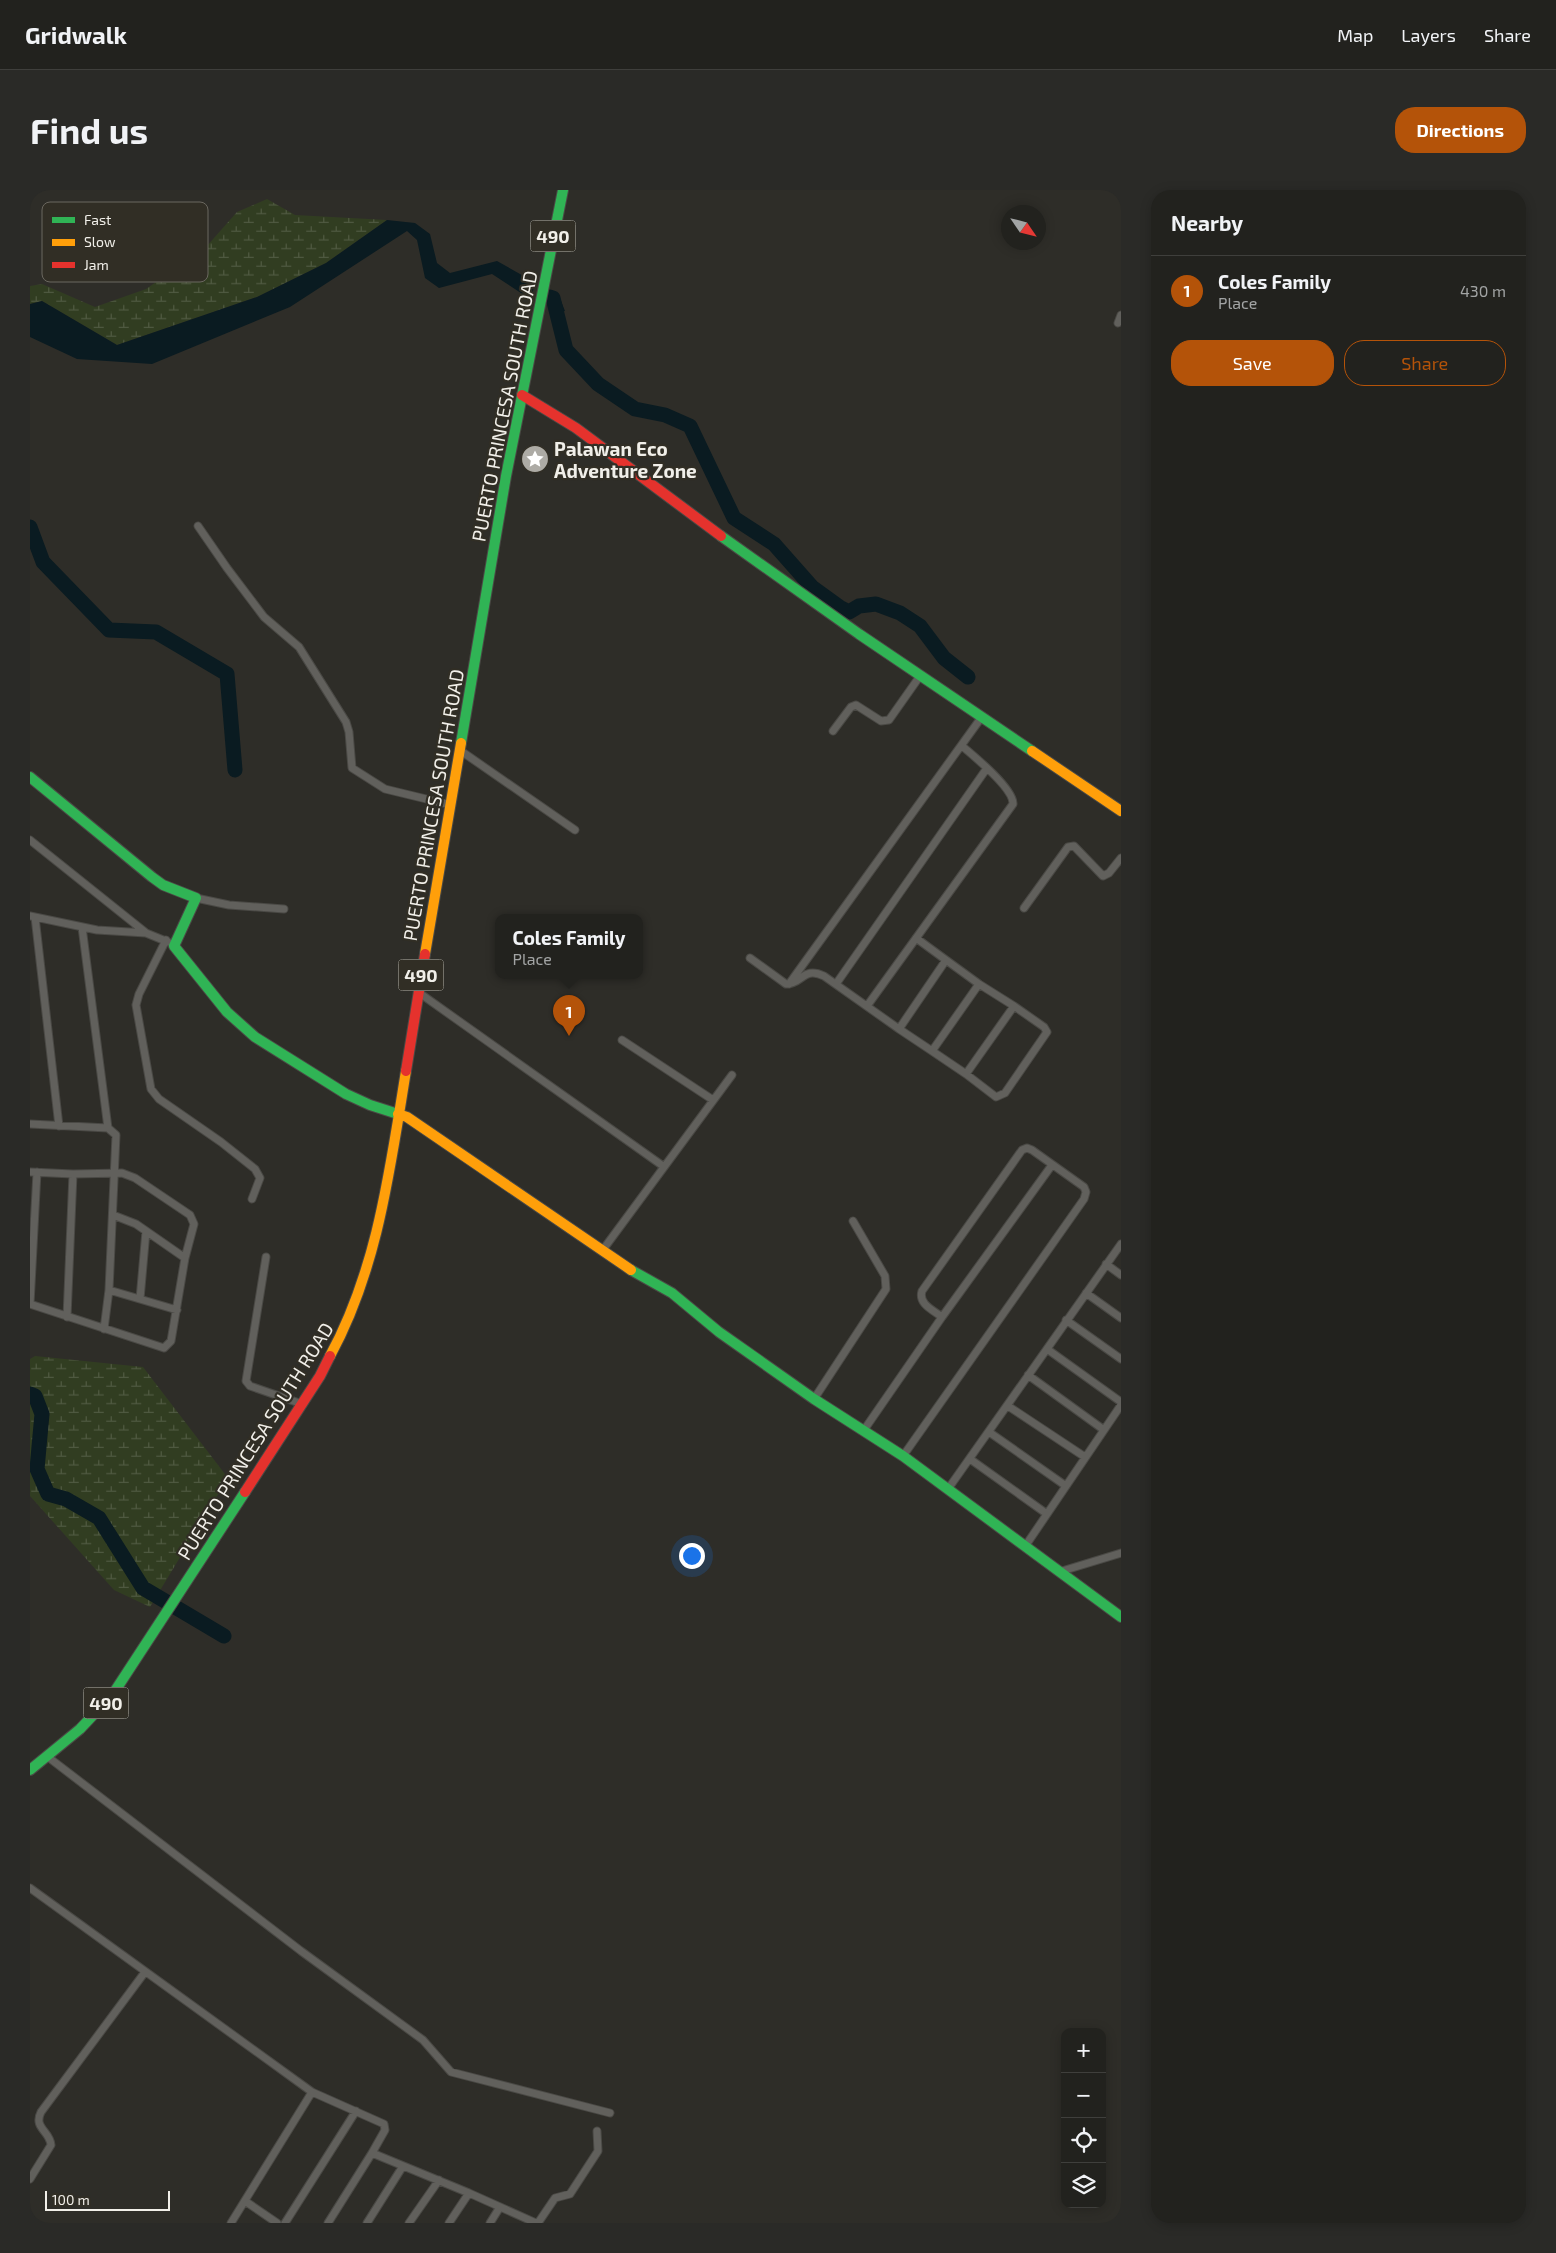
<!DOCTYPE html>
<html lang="en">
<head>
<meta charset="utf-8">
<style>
	:root { --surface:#22221e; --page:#2a2a27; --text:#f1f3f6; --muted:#a2a4a4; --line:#3f3f3c; --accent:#b45309 }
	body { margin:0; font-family:"Exo 2",sans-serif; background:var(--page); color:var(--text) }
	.controls { position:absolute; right:15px; bottom:15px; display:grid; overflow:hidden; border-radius:10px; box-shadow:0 2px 12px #0003 }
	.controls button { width:45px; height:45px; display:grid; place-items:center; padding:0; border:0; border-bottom:1px solid var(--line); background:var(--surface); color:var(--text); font:25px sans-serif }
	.compass { position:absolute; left:971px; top:15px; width:45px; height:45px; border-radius:50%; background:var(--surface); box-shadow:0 2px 12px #0003; rotate:125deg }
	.scale { position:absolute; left:15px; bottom:12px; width:125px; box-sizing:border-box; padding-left:5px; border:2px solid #f1efe9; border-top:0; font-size:14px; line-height:18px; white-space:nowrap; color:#f1efe9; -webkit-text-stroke:4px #312e25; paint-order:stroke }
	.you { position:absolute; left:661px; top:1365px; width:18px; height:18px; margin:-12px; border:4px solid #fff; border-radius:50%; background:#1a73e8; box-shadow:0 0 0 8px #1a73e833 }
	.badge { display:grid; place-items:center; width:32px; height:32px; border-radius:50%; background:var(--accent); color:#fff; font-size:16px; font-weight:700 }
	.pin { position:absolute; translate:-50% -41px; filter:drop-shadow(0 1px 2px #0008) }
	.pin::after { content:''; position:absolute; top:26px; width:18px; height:15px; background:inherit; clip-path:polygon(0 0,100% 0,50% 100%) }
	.popup { position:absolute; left:465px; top:724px; width:148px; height:65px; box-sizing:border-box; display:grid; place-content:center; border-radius:10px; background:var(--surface); filter:drop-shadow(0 1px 4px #0005); font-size:16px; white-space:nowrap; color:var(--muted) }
	.popup b { font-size:19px; color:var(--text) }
	.popup::after { content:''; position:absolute; left:50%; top:100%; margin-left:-10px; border:10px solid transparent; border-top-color:var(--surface) }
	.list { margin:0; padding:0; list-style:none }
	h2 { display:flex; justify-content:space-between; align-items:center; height:65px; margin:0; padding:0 20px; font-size:21px }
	h2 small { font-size:16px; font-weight:400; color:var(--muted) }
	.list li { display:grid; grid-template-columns:32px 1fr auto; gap:15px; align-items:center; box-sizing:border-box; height:70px; padding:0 20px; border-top:1px solid var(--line) }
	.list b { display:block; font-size:19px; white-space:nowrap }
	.list p { margin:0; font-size:16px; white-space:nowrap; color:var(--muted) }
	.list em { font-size:16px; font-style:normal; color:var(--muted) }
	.actions { display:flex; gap:10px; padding:15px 20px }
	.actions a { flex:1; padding:11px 0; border:1px solid var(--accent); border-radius:20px; text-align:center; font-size:18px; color:var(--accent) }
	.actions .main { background:var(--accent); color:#fff }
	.icon { flex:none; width:28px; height:28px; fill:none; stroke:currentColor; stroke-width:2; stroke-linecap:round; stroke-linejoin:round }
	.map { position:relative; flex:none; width:1091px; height:2033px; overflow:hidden; border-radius:20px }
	header { display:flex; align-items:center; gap:30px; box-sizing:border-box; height:70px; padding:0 25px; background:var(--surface); border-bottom:1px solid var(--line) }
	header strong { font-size:24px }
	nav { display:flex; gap:28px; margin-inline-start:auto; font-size:18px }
	.intro { display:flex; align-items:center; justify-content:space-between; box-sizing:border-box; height:120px; padding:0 30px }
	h1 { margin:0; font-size:35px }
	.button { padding:12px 22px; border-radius:20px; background:var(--accent); color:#fff; font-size:18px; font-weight:700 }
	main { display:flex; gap:30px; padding:0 30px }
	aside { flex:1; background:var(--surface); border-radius:20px; box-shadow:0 2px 12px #0003 }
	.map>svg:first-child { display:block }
	.wetland { fill:url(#wetland-marsh) }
	.water { fill:#0a1b21 }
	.pier { fill:#2e2d28 }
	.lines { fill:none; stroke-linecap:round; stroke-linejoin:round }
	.river { stroke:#0a1b21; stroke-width:15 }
	.street-casing { stroke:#4a4945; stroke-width:9 }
	.fast-casing { stroke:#4a4945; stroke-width:12 }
	.slow-casing { stroke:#4a4945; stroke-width:12 }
	.jam-casing { stroke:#4a4945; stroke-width:12 }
	.street { stroke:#61605c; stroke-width:7 }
	.fast { stroke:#30b455; stroke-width:10 }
	.slow { stroke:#ff9f0a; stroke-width:10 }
	.jam { stroke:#e5322d; stroke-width:10 }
	.labels { text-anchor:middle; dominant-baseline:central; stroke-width:4.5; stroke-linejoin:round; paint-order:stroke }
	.shield { fill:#312e25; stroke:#b7b5ae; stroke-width:1 }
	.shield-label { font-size:18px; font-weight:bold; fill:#f1efe9 }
	.street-label { font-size:19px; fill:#f1efe9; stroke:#312e25 }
	.poi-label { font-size:19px; font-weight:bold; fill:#f1efe9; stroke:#312e25; text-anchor:start }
	.key { fill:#312e25; stroke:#6b6860; stroke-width:1 }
	.key-label { font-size:14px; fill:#f1efe9 }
</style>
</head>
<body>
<header>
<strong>Gridwalk</strong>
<nav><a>Map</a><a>Layers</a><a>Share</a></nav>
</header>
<div class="intro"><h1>Find us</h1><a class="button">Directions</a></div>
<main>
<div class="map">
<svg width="1091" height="2033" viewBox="0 0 1091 2033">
	<defs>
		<pattern id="wetland-marsh" width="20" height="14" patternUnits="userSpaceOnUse" patternTransform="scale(1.25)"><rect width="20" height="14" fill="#313d21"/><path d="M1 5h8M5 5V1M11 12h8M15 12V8" fill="none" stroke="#4f5941"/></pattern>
	</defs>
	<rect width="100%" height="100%" fill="#2e2d28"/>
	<path class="wetland" d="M 237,9 L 265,25 L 357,30 L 296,73 L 227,107 L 87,155 L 12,111 L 0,114 L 0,96 L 12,94 L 65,117 L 116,99 L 176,57 L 207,22 Z
		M 5,1166 L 113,1177 L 198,1288 L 120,1417 L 84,1400 L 0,1306 L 0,1169 Z"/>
	<path class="water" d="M 357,30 L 385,33 L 400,44 L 407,73 L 420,83 L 467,71 L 529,106 L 535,121 L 523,124 L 462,84 L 409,98 L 395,88 L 387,50 L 377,41 L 260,117 L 122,174 L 47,169 L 0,147 L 0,114 L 12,111 L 87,155 L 227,107 L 296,73 Z"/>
	<path class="pier" d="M 505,90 L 523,100 L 519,124 L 501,112 Z"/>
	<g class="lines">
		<path class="river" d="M 520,107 L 523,108 L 536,160 L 568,194 L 605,219 L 635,225 L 660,236 L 704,328 L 744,354 L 782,397 L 811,418 L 819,422 L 829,416 L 846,414 L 870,423 L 890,436 L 914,468 L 938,487
			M 0,337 L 13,372 L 79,440 L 126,442 L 197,484 L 205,580
			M 0,1204 L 5,1206 L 12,1224 L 7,1279 L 18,1304 L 36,1309 L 69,1328 L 113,1398 L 194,1446"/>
		<g class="street-casing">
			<path id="street" d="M 1088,133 L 1091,125
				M 168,336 L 197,378 L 234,427 L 269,457 L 316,532 L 319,542 L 322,578 L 355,599 L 421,615
				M 803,541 L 821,517 L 826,515 L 851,531 L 859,530 L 890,486
				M 431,561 L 545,640
				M 0,650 L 115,742
				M 166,708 L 199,715 L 254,719
				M 994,718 L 1038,657 L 1044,656 L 1073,686 L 1079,683 L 1091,668
				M 0,726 L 67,740 L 116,743 L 138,752
				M 5,727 L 29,936
				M 52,737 L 78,938
				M 136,750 L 109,804 L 106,815 L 121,899 L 129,909 L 191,952 L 225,979 L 230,988 L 222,1009
				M 720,768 L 756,794 C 773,794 773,776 794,786 L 869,839 L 916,770 L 886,748
				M 759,794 L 951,528
				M 806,794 L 957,578
				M 388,802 L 633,976
				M 837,816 L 983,614 C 984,599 944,566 932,556
				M 869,839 L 902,861 L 949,794 L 916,770
				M 592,850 L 683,910
				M 902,861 L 936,884 L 984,816 L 949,794
				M 936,884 L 966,907 L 975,903 L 1017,842 L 1014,837 L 984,816
				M 0,934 L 78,938 L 86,945 L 79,1100 L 74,1139
				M 0,982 L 43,984 L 92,983 L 105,988 L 160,1025 L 164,1034 L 155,1068 L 141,1151 L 134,1158 L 0,1114
				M 83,1025 L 106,1034 L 155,1068
				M 572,1061 L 702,885
				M 236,1067 L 216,1191 L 220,1196 L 272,1214
				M 1076,1074 L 1091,1085
				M 79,1100 L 147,1120
				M 1056,1103 L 1091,1128
				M 110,1109 L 116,1041
				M 0,1114 L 7,982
				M 37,1127 L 43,984
				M 1036,1130 L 1091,1169
				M 1017,1159 L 1091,1212
				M 998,1185 L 1074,1240
				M 784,1209 L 856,1099 L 855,1086 L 823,1031
				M 978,1216 L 1055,1267
				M 834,1240 L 912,1127 L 1022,975
				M 959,1242 L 1036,1296
				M 873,1266 L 1054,1009 L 1056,1002 L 1054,997 L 1002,960 L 997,958 L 992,960 L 892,1101 C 888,1114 903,1120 912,1127
				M 940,1269 L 1017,1324
				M 918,1299 L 1091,1054
				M 996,1355 L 1091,1215
				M 1032,1381 L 1091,1363
				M 18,1567 L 271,1761 L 393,1850 L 421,1882 L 580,1923
				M 0,1698 L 282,1902 L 201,2033
				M 282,1902 L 354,1934 L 355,1940 L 342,1963
				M 0,1989 L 21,1955 C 20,1941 3,1938 11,1922 L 115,1782
				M 215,2011 L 247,2033
				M 255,2033 L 326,1921
				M 298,2033 L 342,1963 L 439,2003 L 506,2033
				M 337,2033 L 373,1976
				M 379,2033 L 409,1990
				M 419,2033 L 439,2003
				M 460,2033 L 470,2017
				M 508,2033 L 525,2008 L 540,2004 L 568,1961 L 567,1941"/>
		</g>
		<g class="fast-casing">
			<path id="fast" d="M 691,346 L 829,444 L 1002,561
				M 431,553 L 476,286 L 533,0
				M 0,587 L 122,687 L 133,695 L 166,708 L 144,756 L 197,822 L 225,847 L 316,904 L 340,915 L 368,924
				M 601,1080 L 642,1103 L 689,1142 L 784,1209 L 873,1266 L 1091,1427
				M 0,1580 L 50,1539 L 83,1504 L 215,1302"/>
		</g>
		<g class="slow-casing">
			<path id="slow" d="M 1002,561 L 1091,621
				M 395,764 L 431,553
				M 368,924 L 377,927 L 601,1080
				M 300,1166 C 348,1078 360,978 376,881"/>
		</g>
		<g class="jam-casing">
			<path id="jam" d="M 492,205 L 546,238 L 691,346
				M 376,881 L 395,764
				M 215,1302 L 290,1186 L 300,1166"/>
		</g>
		<use href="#street" class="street"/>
		<use href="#fast" class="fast"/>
		<use href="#slow" class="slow"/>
		<use href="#jam" class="jam"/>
	</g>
	<defs>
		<g id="sight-disc" transform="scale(1.4375)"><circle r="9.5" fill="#adaba5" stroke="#312e25"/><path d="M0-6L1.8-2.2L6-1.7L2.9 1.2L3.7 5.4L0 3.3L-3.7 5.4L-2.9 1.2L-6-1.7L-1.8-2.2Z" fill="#fff"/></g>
	</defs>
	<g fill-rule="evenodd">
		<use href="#sight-disc" x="505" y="269"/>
	</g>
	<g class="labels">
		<g class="shield">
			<rect x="500.5" y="30.5" width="45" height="31" rx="4"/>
			<rect x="368.5" y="769.5" width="45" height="31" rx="4"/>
			<rect x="53.5" y="1497.5" width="45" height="31" rx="4"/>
		</g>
		<g class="shield-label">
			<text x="523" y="46">490</text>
			<text x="391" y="785">490</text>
			<text x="76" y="1513">490</text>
		</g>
		<g class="street-label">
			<text transform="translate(474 216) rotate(-79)">PUERTO PRINCESA SOUTH ROAD</text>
			<text transform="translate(403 615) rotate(-80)">PUERTO PRINCESA SOUTH ROAD</text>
			<text transform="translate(225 1251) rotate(-58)">PUERTO PRINCESA SOUTH ROAD</text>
		</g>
		<g class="poi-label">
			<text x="524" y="258">Palawan Eco<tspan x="524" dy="22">Adventure Zone</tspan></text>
		</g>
	</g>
	<rect x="12" y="12" width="166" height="80" rx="8" class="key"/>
	<rect x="22" y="27" width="23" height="6" fill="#30b455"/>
	<rect x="22" y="49" width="23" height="7" fill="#ff9f0a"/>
	<rect x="22" y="72" width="23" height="6" fill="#e5322d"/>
	<g class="key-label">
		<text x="54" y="35">Fast</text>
		<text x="54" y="57">Slow</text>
		<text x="54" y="80">Jam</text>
	</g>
</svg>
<div class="controls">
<button>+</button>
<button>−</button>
<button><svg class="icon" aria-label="locate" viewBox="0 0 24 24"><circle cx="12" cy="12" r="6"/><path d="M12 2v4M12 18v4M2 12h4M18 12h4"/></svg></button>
<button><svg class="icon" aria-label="layers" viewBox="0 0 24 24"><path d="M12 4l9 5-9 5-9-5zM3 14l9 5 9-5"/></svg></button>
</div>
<svg class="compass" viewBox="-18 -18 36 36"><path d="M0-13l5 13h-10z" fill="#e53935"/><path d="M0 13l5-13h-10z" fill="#a2a4a4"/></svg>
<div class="scale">100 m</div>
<div class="you"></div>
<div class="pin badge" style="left:539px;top:846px">1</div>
<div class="popup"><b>Coles Family</b>Place</div>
</div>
<aside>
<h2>Nearby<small></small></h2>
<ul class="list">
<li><span class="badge">1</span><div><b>Coles Family</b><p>Place</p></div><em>430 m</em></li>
</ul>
<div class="actions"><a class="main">Save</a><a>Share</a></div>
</aside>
</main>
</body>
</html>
